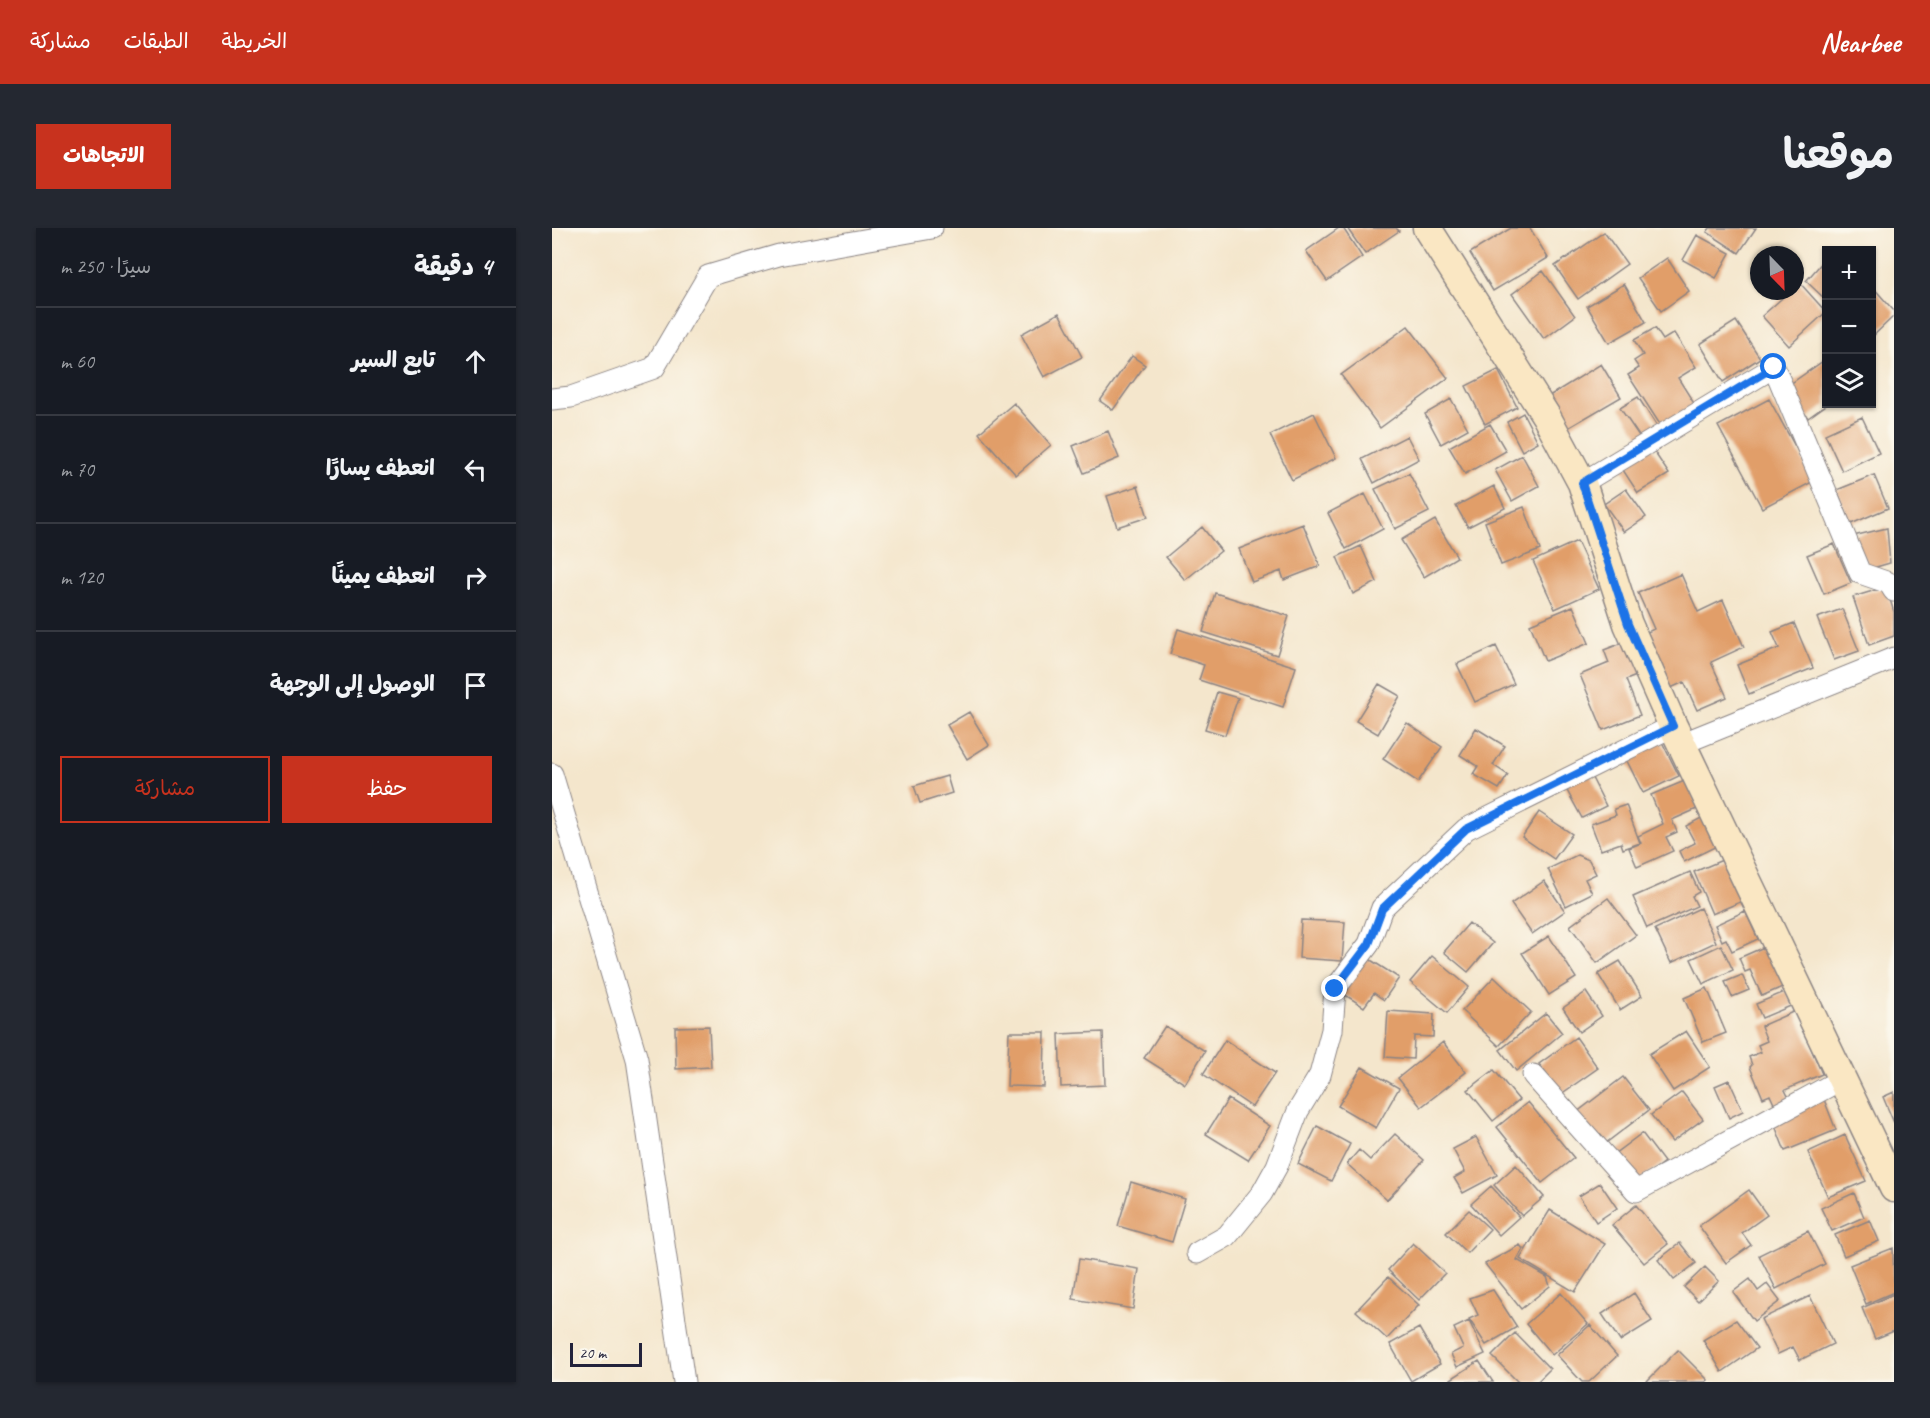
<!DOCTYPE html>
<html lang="ar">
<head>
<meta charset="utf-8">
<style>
	:root { --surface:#171b24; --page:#242831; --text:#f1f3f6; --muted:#9ea1a6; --line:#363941; --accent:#c8321e }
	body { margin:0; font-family:Caveat,"Playpen Sans Arabic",sans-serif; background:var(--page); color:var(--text); direction:rtl }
	.controls { position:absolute; right:18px; top:18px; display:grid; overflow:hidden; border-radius:0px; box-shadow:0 2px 4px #0004 }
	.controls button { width:54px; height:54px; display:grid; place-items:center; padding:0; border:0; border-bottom:2px solid var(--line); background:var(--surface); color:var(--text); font:30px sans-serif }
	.compass { position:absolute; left:1198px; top:18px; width:54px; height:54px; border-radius:50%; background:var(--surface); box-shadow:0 2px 4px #0004; rotate:157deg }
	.scale { position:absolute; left:18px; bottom:15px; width:72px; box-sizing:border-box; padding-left:6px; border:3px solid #22223b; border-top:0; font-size:16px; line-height:21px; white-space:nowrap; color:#22223b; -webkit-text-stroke:4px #fbf7ec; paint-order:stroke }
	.stop { position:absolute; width:18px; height:18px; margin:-14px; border:4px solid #1a73e8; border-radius:50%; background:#fff }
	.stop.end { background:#1a73e8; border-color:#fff; box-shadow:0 2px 6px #0008 }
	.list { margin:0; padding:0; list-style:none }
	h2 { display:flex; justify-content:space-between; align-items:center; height:78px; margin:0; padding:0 24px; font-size:26px }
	h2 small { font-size:20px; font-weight:400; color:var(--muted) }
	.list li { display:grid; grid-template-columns:39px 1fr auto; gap:18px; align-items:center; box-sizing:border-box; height:108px; padding:0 24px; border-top:2px solid var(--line) }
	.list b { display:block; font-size:22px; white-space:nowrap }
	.list em { font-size:20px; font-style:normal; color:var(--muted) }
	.actions { display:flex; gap:12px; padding:18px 24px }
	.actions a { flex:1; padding:14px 0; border:2px solid var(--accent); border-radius:0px; text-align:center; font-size:21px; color:var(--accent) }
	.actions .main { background:var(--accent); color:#fff }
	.icon { flex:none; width:33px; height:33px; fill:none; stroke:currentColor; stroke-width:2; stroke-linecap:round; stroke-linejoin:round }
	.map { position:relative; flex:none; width:1342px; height:1154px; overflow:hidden; direction:ltr; border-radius:0px }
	header { display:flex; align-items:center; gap:36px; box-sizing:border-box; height:84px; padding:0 30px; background:var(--accent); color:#fff }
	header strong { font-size:28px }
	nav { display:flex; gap:33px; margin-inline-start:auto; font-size:21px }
	.intro { display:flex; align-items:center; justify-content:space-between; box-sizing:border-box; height:144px; padding:0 36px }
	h1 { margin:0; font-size:42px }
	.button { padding:15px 27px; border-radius:0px; background:var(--accent); color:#fff; font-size:21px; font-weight:700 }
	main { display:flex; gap:36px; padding:0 36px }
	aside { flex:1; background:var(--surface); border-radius:0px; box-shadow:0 2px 4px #0004 }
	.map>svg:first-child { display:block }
	.building { fill:#e19e69 }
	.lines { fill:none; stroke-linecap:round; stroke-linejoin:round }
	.street-casing { stroke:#8b8484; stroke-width:23 }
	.secondary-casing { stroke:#8b8484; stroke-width:31 }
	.street { stroke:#fff; stroke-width:21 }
	.secondary { stroke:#fae7c3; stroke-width:28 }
	.route { stroke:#1a73e8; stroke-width:8 }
</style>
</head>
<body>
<header>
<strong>Nearbee</strong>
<nav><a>الخريطة</a><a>الطبقات</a><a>مشاركة</a></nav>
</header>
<div class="intro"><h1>موقعنا</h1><a class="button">الاتجاهات</a></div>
<main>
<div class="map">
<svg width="1342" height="1154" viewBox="0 0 1342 1154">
	<rect width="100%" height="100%" fill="#fbf7ec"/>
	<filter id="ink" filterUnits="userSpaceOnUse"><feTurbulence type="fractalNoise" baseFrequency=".0167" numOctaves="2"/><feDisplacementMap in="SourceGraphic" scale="12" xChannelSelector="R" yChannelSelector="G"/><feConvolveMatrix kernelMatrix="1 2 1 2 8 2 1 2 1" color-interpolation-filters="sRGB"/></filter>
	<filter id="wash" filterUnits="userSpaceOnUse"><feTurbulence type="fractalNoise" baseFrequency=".008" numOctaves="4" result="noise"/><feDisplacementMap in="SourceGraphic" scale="24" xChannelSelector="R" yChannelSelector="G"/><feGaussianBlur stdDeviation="1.35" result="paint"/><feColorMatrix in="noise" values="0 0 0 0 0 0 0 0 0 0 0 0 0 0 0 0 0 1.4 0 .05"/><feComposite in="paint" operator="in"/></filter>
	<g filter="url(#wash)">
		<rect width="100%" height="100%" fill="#f4e6cc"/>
		<g id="blocks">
			<path class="building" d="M 787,0 L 791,0 L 810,29 L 775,53 L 754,23 Z
				M 795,0 L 844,0 L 847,3 L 813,26 Z
				M 959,0 L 978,0 L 996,30 L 941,63 L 918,25 Z
				M 1158,0 L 1204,0 L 1187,25 L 1155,4 Z
				M 1052,4 L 1075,36 L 1026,71 L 1003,38 Z
				M 1145,7 L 1178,25 L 1164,50 L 1131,32 Z
				M 1115,30 L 1137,63 L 1109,83 L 1086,50 Z
				M 1274,30 L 1274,72 L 1254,53 Z
				M 991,43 L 1023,88 L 992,111 L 960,66 Z
				M 1247,54 L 1274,84 L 1237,118 L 1210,88 L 1238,63 L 1243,63 L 1243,58 Z
				M 1072,56 L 1094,94 L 1057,115 L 1035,78 Z
				M 1320,58 L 1342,83 L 1342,88 L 1320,109 Z
				M 507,85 L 530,129 L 492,149 L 469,106 Z
				M 1184,93 L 1208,130 L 1171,154 L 1148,116 Z
				M 856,98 L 896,150 L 828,200 L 789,147 Z
				M 1103,100 L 1111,112 L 1122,105 L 1144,139 L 1126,150 L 1143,177 L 1109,198 L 1076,147 L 1087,140 L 1082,133 L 1091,127 L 1082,112 Z
				M 580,128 L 593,137 L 561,182 L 548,173 Z
				M 1274,131 L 1274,177 L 1256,190 L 1234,159 Z
				M 1049,136 L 1069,169 L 1016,200 L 997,168 Z
				M 946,142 L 965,179 L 933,196 L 914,158 Z
				M 1086,169 L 1106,200 L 1089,211 L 1068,180 Z
				M 899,171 L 916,201 L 889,216 L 873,186 Z
				M 1217,171 L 1262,253 L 1210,280 L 1166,198 Z
				M 462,175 L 499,217 L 464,247 L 427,205 Z
				M 762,185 L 784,230 L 740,252 L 718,207 Z
				M 971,185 L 986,214 L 970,223 L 955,194 Z
				M 1310,189 L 1327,225 L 1290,243 L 1273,206 Z
				M 938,196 L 954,223 L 913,246 L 897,219 Z
				M 556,203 L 567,230 L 532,245 L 521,218 Z
				M 855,208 L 867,231 L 822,255 L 810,231 Z
				M 1099,219 L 1117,246 L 1086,265 L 1069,239 Z
				M 970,227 L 987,258 L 960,273 L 943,242 Z
				M 857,245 L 877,284 L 843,301 L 823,261 Z
				M 1322,247 L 1336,280 L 1299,296 L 1285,262 Z
				M 586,258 L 596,289 L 565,299 L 555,268 Z
				M 942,258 L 953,280 L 916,299 L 904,278 Z
				M 1074,261 L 1094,289 L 1072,304 L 1052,276 Z
				M 813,266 L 831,301 L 794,321 L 776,285 Z
				M 972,279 L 988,322 L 949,337 L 933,294 Z
				M 883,292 L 905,329 L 872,349 L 849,312 Z
				M 751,296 L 768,338 L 732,352 L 729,343 L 700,354 L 687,321 Z
				M 650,299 L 669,323 L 633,352 L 614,329 Z
				M 1335,300 L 1338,335 L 1317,341 L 1301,308 Z
				M 1025,313 L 1047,361 L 1003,381 L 981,333 Z
				M 1282,316 L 1299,355 L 1272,366 L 1255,327 Z
				M 809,318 L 825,354 L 801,366 L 785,329 Z
				M 1129,346 L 1146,384 L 1171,372 L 1192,419 L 1159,434 L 1175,469 L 1145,482 L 1132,454 L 1110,464 L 1085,409 L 1102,401 L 1086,365 Z
				M 1334,359 L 1342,384 L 1342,408 L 1317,417 L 1301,369 Z
				M 663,365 L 737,388 L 725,427 L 651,404 Z
				M 1021,378 L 1037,415 L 993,433 L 978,396 Z
				M 1290,381 L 1307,423 L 1282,432 L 1265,390 Z
				M 1242,395 L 1261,440 L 1197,466 L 1185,437 L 1227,420 L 1220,404 Z
				M 626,401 L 744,439 L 731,479 L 647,452 L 652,437 L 618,426 Z
				M 1078,412 L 1092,445 L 1074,452 L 1088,487 L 1051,502 L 1028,447 L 1057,435 L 1052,422 Z
				M 944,418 L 962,456 L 923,474 L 905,436 Z
				M 827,456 L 848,468 L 826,506 L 804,493 Z
				M 665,464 L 686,470 L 673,507 L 653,501 Z
				M 417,484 L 437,517 L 415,531 L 395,497 Z
				M 855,495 L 890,519 L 866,554 L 831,531 Z
				M 924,500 L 953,518 L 941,537 L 956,547 L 947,561 L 921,546 L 926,538 L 908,527 Z
				M 1108,510 L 1127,548 L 1091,565 L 1072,527 Z
				M 1037,544 L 1054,578 L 1030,590 L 1012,557 Z
				M 395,548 L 400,565 L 368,575 L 362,558 Z
				M 1135,552 L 1147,580 L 1120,592 L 1125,604 L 1114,609 L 1121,623 L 1085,639 L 1077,620 L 1089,615 L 1086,608 L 1111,596 L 1099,567 Z
				M 1074,577 L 1088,615 L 1071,621 L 1069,615 L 1049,622 L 1039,596 L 1064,587 L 1062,581 Z
				M 987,584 L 1020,606 L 1002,631 L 970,609 Z
				M 1155,587 L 1169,616 L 1132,634 L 1127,623 L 1143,615 L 1134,598 Z
				M 1025,627 L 1037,632 L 1044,646 L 1033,651 L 1040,665 L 1014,678 L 996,641 Z
				M 1175,630 L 1193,672 L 1160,686 L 1142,644 Z
				M 1138,644 L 1147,664 L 1140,668 L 1145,678 L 1095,700 L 1081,669 Z
				M 992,653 L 1013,683 L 980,706 L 959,676 Z
				M 1056,670 L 1084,707 L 1045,735 L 1018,698 Z
				M 1148,680 L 1164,714 L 1119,735 L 1103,701 Z
				M 1193,683 L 1206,711 L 1180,723 L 1174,711 L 1170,713 L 1163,697 Z
				M 749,692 L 793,694 L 790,733 L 747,730 Z
				M 917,695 L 941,715 L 916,744 L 892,724 Z
				M 997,708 L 1024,750 L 997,767 L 970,725 Z
				M 1169,717 L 1181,742 L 1151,756 L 1139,731 Z
				M 1212,719 L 1237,756 L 1210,768 L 1198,742 L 1193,744 L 1187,730 Z
				M 880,728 L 917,759 L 895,785 L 858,754 Z
				M 814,729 L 847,750 L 832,772 L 822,765 L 812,779 L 790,765 Z
				M 1068,733 L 1090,768 L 1068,782 L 1046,746 Z
				M 1190,747 L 1197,762 L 1180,769 L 1173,754 Z
				M 942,749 L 979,784 L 947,818 L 910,783 Z
				M 1155,760 L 1174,805 L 1151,814 L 1132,770 Z
				M 1235,763 L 1241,777 L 1210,790 L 1204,776 Z
				M 1034,764 L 1050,788 L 1027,804 L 1011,780 Z
				M 836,783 L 882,786 L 881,809 L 862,808 L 861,831 L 833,829 Z
				M 1243,783 L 1270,846 L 1233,862 L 1238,872 L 1223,878 L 1218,867 L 1211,870 L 1198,839 L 1200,837 L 1197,829 L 1209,824 L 1206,817 L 1215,813 L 1209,798 Z
				M 994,785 L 1010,805 L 964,843 L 948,822 Z
				M 157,798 L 159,839 L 124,841 L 123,799 Z
				M 613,798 L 653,823 L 633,856 L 592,830 Z
				M 1134,803 L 1158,839 L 1121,863 L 1097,826 Z
				M 457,804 L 493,804 L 492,859 L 455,858 Z
				M 551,804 L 553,857 L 509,859 L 507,806 Z
				M 1024,809 L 1046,840 L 1009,866 L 987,836 Z
				M 673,812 L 723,845 L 700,879 L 651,846 Z
				M 891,814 L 914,844 L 869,879 L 846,850 Z
				M 810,839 L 847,860 L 824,900 L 786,878 Z
				M 942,842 L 967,872 L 941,893 L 916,862 Z
				M 1071,849 L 1097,882 L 1050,918 L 1024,885 Z
				M 1177,852 L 1191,883 L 1177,890 L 1163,858 Z
				M 1130,864 L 1151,891 L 1120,914 L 1099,887 Z
				M 1342,864 L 1342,895 L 1331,869 Z
				M 1271,869 L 1284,902 L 1233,923 L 1220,890 Z
				M 676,871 L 718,898 L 696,932 L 654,906 Z
				M 976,874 L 1022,930 L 990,955 L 945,899 Z
				M 765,898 L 798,916 L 779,953 L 746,936 Z
				M 1090,905 L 1112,934 L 1084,955 L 1062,926 Z
				M 843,906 L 872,932 L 835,972 L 795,936 L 807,922 L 818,932 Z
				M 1293,907 L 1314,953 L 1276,969 L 1256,924 Z
				M 924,909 L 945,947 L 911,965 L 902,950 L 913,944 L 901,921 Z
				M 964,937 L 992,969 L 970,988 L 942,957 Z
				M 579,954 L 633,971 L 620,1014 L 566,998 Z
				M 1048,955 L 1065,980 L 1044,994 L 1027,968 Z
				M 939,958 L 967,989 L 947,1007 L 919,976 Z
				M 1197,962 L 1215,987 L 1190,1005 L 1199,1017 L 1174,1035 L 1147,998 Z
				M 1302,965 L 1312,989 L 1280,1003 L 1269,980 Z
				M 1084,977 L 1116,1016 L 1092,1035 L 1060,997 Z
				M 917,982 L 938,1001 L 915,1025 L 894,1005 Z
				M 998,982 L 1053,1016 L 1023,1064 L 968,1031 Z
				M 1318,992 L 1327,1013 L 1292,1028 L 1283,1007 Z
				M 1256,1003 L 1273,1036 L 1224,1061 L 1207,1027 Z
				M 861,1015 L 893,1045 L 867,1072 L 836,1042 Z
				M 1128,1015 L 1144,1035 L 1122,1052 L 1106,1032 Z
				M 968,1017 L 971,1021 L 965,1032 L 995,1049 L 998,1058 L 969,1081 L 933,1036 Z
				M 1341,1020 L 1342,1064 L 1314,1076 L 1298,1037 Z
				M 527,1031 L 587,1041 L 581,1081 L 521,1071 Z
				M 1153,1039 L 1167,1053 L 1146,1073 L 1132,1059 Z
				M 836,1049 L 867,1077 L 835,1111 L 804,1083 Z
				M 1198,1051 L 1206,1063 L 1215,1056 L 1228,1073 L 1202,1093 L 1181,1064 Z
				M 941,1062 L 965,1099 L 934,1117 L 917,1091 L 926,1087 L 918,1070 Z
				M 1009,1065 L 1036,1096 L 1000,1127 L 974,1096 Z
				M 1082,1065 L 1100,1093 L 1068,1113 L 1050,1086 Z
				M 1342,1066 L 1342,1103 L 1323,1111 L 1310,1080 Z
				M 1258,1068 L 1281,1116 L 1248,1132 L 1241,1119 L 1226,1126 L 1209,1091 Z
				M 1184,1092 L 1205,1120 L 1170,1144 L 1151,1112 Z
				M 917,1093 L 933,1126 L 905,1139 L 899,1126 L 911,1120 L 902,1100 Z
				M 1038,1097 L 1065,1128 L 1037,1154 L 1030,1154 L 1005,1127 Z
				M 867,1100 L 888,1136 L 859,1153 L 838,1116 Z
				M 963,1105 L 998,1141 L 985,1154 L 966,1154 L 940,1128 Z
				M 1126,1122 L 1156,1152 L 1154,1154 L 1094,1154 Z
				M 927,1133 L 941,1154 L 901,1154 L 899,1151 Z"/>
		</g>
	</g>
	<g filter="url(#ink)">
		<use href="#blocks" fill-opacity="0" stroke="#8b8484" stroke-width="1.5"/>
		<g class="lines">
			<g class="street-casing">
				<path id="street" d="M 0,171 L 19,169 L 102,140 L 156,48 L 227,27 L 380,0
					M 1030,255 L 1222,139 L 1308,345 L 1337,355 L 1342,363
					M 1129,516 L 1342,430
					M 0,546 L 85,831 L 132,1154
					M 981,847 L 1084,963 L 1290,851
					M 645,1025 L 675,1008 L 710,965 L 725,938 L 746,883 L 768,847 L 780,802 L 783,761 L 817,716 L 830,680 L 914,601 L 1121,498"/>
			</g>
			<g class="secondary-casing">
				<path id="secondary" d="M 875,0 L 994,188 L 1030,255 L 1076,396 L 1121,498 L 1342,960"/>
			</g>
			<use href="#street" class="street"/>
			<use href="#secondary" class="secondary"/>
		</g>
	</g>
	<g class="lines" filter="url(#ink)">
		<path class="route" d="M 783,761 L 817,716 L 830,681 L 914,601 L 1121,498 L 1076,396 L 1030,255 L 1222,139"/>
	</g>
</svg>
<div class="controls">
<button>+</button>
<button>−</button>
<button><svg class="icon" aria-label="layers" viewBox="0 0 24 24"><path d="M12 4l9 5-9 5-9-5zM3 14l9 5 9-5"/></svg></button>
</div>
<svg class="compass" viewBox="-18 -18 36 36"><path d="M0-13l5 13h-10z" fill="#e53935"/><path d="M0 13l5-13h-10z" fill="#9ea1a6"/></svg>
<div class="scale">20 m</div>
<div class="stop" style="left:1222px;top:139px"></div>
<div class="stop end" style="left:783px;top:761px"></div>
</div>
<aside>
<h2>4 دقيقة<small>سيرًا · 250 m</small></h2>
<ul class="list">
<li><svg class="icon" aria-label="ahead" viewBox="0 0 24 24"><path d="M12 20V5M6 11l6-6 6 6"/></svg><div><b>تابع السير</b></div><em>60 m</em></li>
<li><svg class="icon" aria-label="left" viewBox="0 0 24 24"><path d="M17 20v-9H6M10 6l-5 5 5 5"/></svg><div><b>انعطف يسارًا</b></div><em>70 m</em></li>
<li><svg class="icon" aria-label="right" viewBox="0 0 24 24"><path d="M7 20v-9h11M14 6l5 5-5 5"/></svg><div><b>انعطف يمينًا</b></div><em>120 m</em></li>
<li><svg class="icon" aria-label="arrive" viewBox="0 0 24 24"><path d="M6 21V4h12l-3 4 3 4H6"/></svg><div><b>الوصول إلى الوجهة</b></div></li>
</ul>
<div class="actions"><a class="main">حفظ</a><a>مشاركة</a></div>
</aside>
</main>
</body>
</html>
